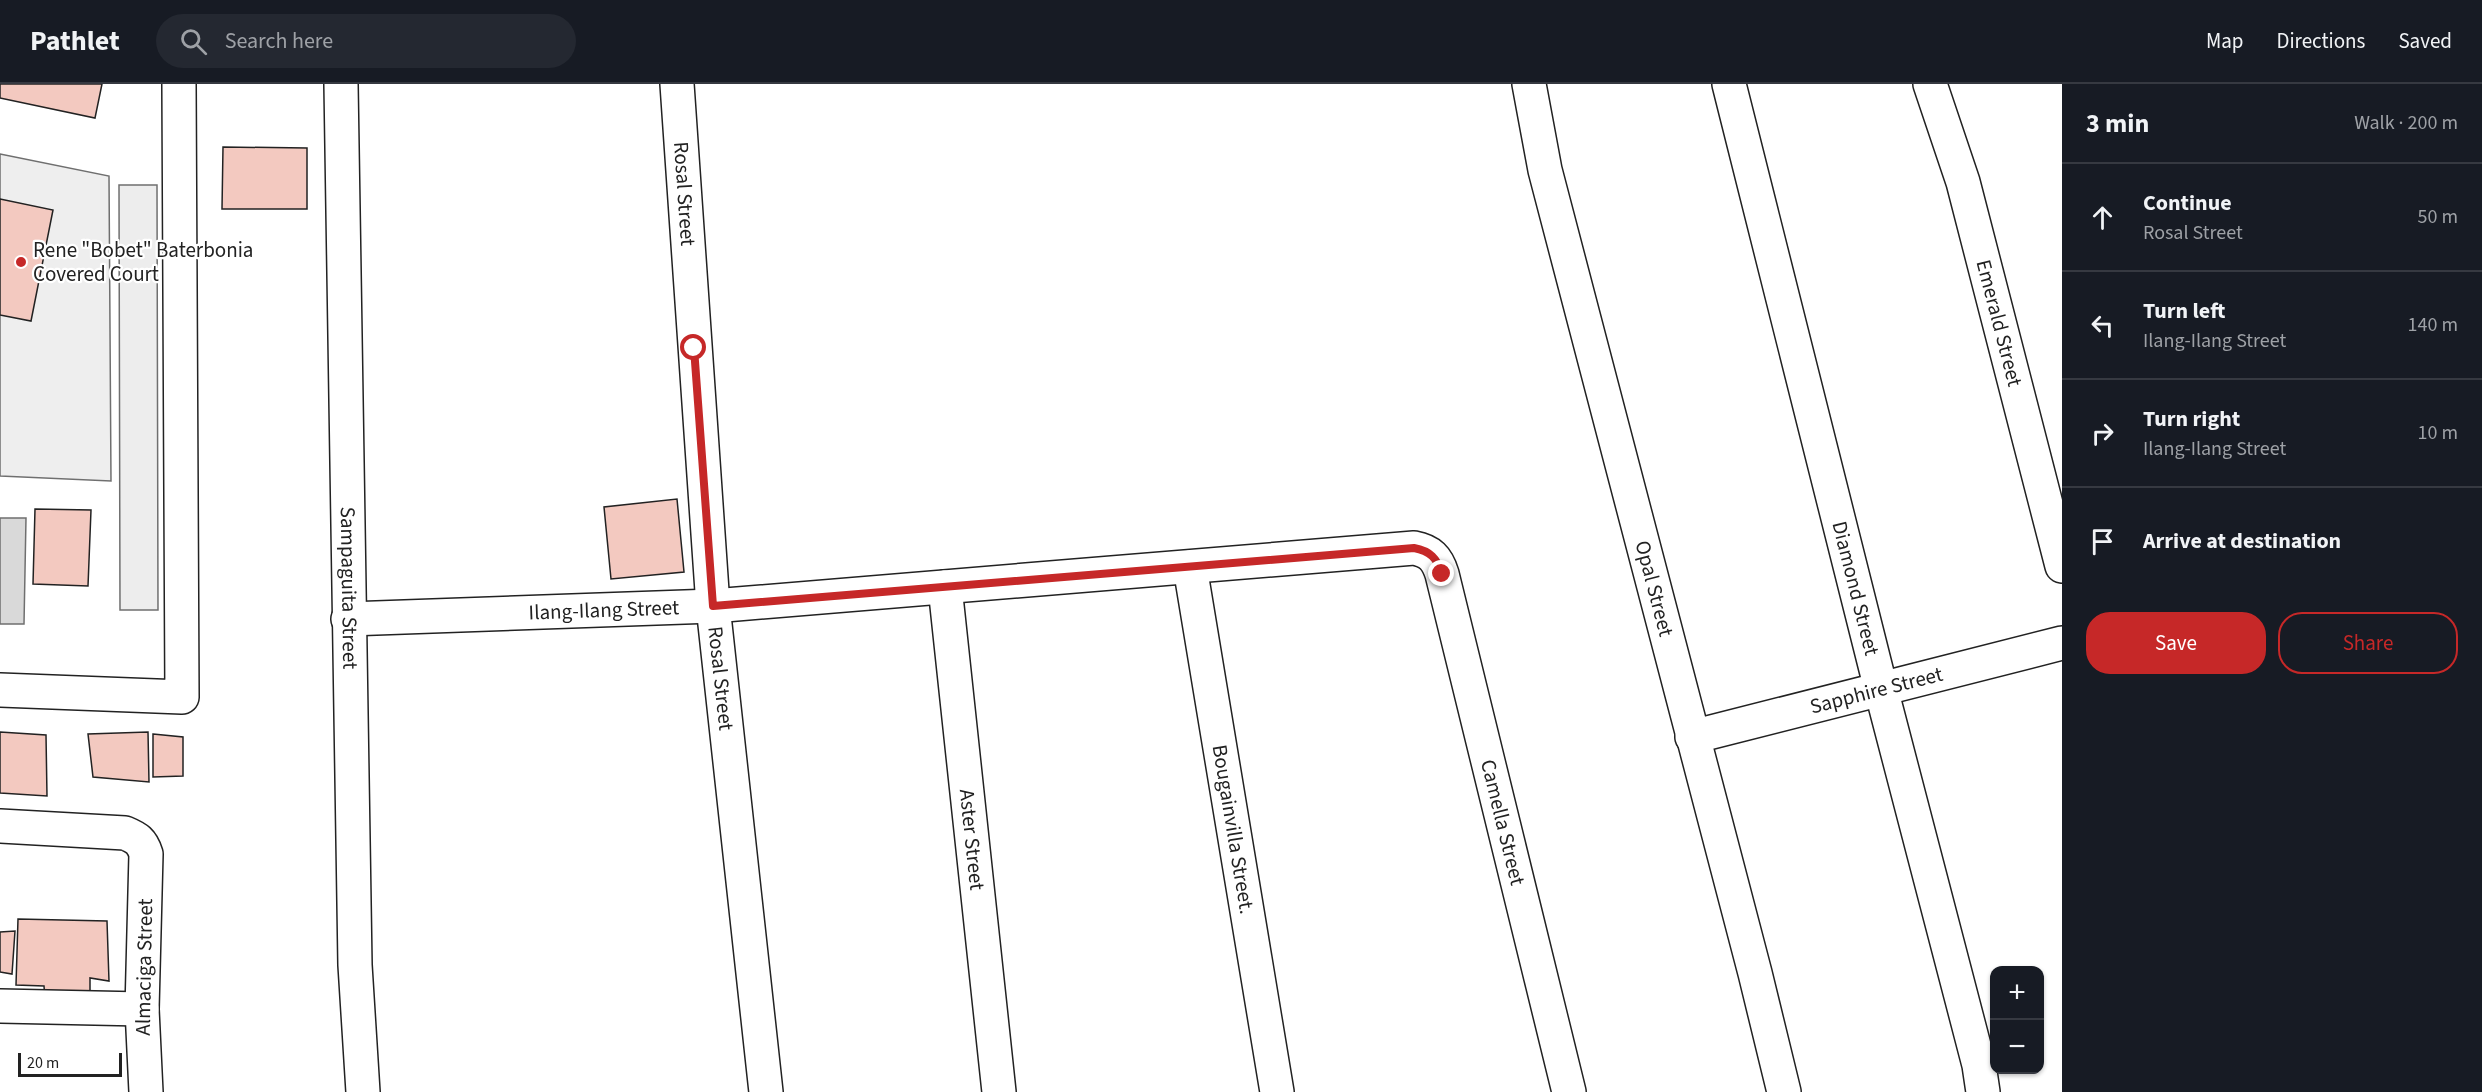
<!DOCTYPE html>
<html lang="en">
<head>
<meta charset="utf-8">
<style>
	:root { --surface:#171b24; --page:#242831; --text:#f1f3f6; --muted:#9ea1a6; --line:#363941; --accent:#c62828 }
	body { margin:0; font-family:"Source Sans 3",sans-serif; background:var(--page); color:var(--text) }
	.controls { position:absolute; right:18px; bottom:18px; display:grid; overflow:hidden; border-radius:12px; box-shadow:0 2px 4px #0004 }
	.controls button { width:54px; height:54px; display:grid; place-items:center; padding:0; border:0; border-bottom:2px solid var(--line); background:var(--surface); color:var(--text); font:30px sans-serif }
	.scale { position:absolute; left:18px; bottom:15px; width:104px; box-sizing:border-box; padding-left:6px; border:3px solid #222; border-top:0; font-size:16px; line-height:21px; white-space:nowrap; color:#222; -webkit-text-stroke:4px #fff; paint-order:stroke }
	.stop { position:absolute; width:18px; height:18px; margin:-14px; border:4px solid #c62828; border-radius:50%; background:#fff }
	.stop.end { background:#c62828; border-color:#fff; box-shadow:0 2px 6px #0008 }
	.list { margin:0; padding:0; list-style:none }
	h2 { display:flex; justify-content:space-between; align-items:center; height:78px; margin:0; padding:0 24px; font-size:26px }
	h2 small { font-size:20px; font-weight:400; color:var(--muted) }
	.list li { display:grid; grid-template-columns:39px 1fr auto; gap:18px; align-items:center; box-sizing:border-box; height:108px; padding:0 24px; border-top:2px solid var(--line) }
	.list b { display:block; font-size:22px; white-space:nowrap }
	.list p { margin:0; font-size:20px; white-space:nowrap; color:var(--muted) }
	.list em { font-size:20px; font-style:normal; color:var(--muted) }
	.actions { display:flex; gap:12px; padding:18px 24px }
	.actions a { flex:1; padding:14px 0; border:2px solid var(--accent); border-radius:24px; text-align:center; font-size:21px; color:var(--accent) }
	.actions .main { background:var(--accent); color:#fff }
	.icon { flex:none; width:33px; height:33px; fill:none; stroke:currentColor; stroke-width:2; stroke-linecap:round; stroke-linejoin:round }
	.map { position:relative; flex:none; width:2062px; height:1008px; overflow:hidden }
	header { display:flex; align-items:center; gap:36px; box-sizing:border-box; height:84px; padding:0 30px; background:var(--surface); border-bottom:2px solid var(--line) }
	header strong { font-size:28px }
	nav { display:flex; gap:33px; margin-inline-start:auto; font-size:21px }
	.search { width:420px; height:54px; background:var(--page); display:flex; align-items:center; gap:15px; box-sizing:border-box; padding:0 21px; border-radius:33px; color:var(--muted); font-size:22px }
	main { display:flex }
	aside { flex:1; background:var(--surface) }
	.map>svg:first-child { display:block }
	.green { fill:#eee; stroke:#6f6f6f; stroke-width:1.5 }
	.parking { fill:#ededed; stroke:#6f6f6f; stroke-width:1.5 }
	.water { fill:#d9d9d9; stroke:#6f6f6f; stroke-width:1.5 }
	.building { fill:#f3c9c0; stroke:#222; stroke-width:1.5 }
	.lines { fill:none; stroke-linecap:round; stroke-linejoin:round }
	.minor-casing { stroke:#222; stroke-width:36 }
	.minor { stroke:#fff; stroke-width:33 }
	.route { stroke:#c62828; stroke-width:8 }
	.poi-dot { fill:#c62828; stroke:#fff; stroke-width:2 }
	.labels { text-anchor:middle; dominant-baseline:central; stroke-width:4.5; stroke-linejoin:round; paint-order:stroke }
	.street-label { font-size:21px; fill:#222; stroke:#fff }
	.poi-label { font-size:21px; fill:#222; stroke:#fff; text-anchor:start }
</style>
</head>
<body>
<header>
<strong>Pathlet</strong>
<div class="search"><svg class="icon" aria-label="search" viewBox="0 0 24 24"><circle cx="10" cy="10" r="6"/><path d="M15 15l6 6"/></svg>Search here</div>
<nav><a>Map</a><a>Directions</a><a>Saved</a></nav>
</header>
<main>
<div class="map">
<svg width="2062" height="1008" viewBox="0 0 2062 1008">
	<rect width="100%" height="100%" fill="#fff"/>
	<path class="green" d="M 0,70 L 109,92 L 111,397 L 0,392 Z"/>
	<path class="parking" d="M 119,101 L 157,101 L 158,526 L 120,526 Z"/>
	<path class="water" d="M 0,434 L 26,434 L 24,540 L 0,540 Z"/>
	<path class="building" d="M 0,0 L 102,0 L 95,34 L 0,14 Z
		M 223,63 L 307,64 L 307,125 L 222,125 Z
		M 0,115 L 53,126 L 31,237 L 0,231 Z
		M 677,415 L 684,488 L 611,495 L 604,423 Z
		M 35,425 L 91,426 L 88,502 L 33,500 Z
		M 0,648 L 46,651 L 47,712 L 0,709 Z
		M 148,648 L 149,698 L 93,693 L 88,650 Z
		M 153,650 L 183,653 L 183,692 L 153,693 Z
		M 18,835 L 107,837 L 109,897 L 90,894 L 90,909 L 45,916 L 44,902 L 16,901 Z
		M 15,847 L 12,890 L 0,888 L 0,848 Z"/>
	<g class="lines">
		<g class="minor-casing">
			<g id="minor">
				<path id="s1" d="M 341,0 L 355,881 L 363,1008"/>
				<path id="s2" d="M 677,0 L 713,522 L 766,1008"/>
				<path id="s3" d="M 1529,0 L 1545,86 L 1755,889 L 1784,1008"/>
				<path id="s4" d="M 1729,0 L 1881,605 L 1979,981 L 1983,1008"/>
				<path id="s5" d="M 1930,0 L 1963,98 L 2062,482"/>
				<path id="s6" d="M 1190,483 L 1277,1008"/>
				<path id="s7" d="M 945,503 L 999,1008"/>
				<path id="s8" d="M 348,535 L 713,522 L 1414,464 C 1430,467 1437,474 1442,490 L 1569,1008"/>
				<path d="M 0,606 L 182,613 L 179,0"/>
				<path id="s9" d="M 1692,653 L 2062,559"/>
				<path d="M 0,742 L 125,749 C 137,754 142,757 146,770 L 142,925 L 146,1008"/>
				<path d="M 0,922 L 142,925"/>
			</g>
		</g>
		<use href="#minor" class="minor"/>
	</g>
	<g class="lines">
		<path class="route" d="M 694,264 L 713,522 L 1414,464 C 1430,467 1437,474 1442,490"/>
	</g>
	<circle class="poi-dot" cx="21" cy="178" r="6"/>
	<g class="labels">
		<g class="street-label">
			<text stroke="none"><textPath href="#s2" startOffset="110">Rosal Street</textPath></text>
			<text stroke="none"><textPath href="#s5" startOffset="249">Emerald Street</textPath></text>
			<text stroke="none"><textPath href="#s1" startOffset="504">Sampaguita Street</textPath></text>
			<text stroke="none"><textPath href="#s4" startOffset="520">Diamond Street</textPath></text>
			<text stroke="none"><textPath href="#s3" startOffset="520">Opal Street</textPath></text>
			<text stroke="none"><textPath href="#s8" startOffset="256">Ilang-Ilang Street</textPath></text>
			<text stroke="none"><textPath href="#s2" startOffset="596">Rosal Street</textPath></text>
			<text stroke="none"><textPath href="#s9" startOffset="190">Sapphire Street</textPath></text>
			<text stroke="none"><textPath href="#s8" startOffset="1365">Camella Street</textPath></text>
			<text stroke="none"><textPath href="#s6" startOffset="266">Bougainvilla Street.</textPath></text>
			<text stroke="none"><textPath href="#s7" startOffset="254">Aster Street</textPath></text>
			<text transform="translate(144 883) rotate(-89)">Almaciga Street</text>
		</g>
		<g class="poi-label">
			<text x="33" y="166">Rene "Bobet" Baterbonia<tspan x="33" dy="24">Covered Court</tspan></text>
		</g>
	</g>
</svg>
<div class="controls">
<button>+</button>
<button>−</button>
</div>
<div class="scale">20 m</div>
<div class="stop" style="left:694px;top:264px"></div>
<div class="stop end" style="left:1442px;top:490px"></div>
</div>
<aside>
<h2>3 min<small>Walk · 200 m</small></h2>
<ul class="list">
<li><svg class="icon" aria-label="ahead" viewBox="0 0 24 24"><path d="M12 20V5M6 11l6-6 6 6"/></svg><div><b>Continue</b><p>Rosal Street</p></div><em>50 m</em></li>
<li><svg class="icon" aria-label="left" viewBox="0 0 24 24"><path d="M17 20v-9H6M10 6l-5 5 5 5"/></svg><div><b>Turn left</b><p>Ilang-Ilang Street</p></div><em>140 m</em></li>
<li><svg class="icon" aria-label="right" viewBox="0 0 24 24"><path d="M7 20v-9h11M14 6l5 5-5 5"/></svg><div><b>Turn right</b><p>Ilang-Ilang Street</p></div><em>10 m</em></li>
<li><svg class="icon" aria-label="arrive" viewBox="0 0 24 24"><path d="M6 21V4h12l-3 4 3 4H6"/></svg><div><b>Arrive at destination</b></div></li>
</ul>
<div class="actions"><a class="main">Save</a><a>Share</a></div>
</aside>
</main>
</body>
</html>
